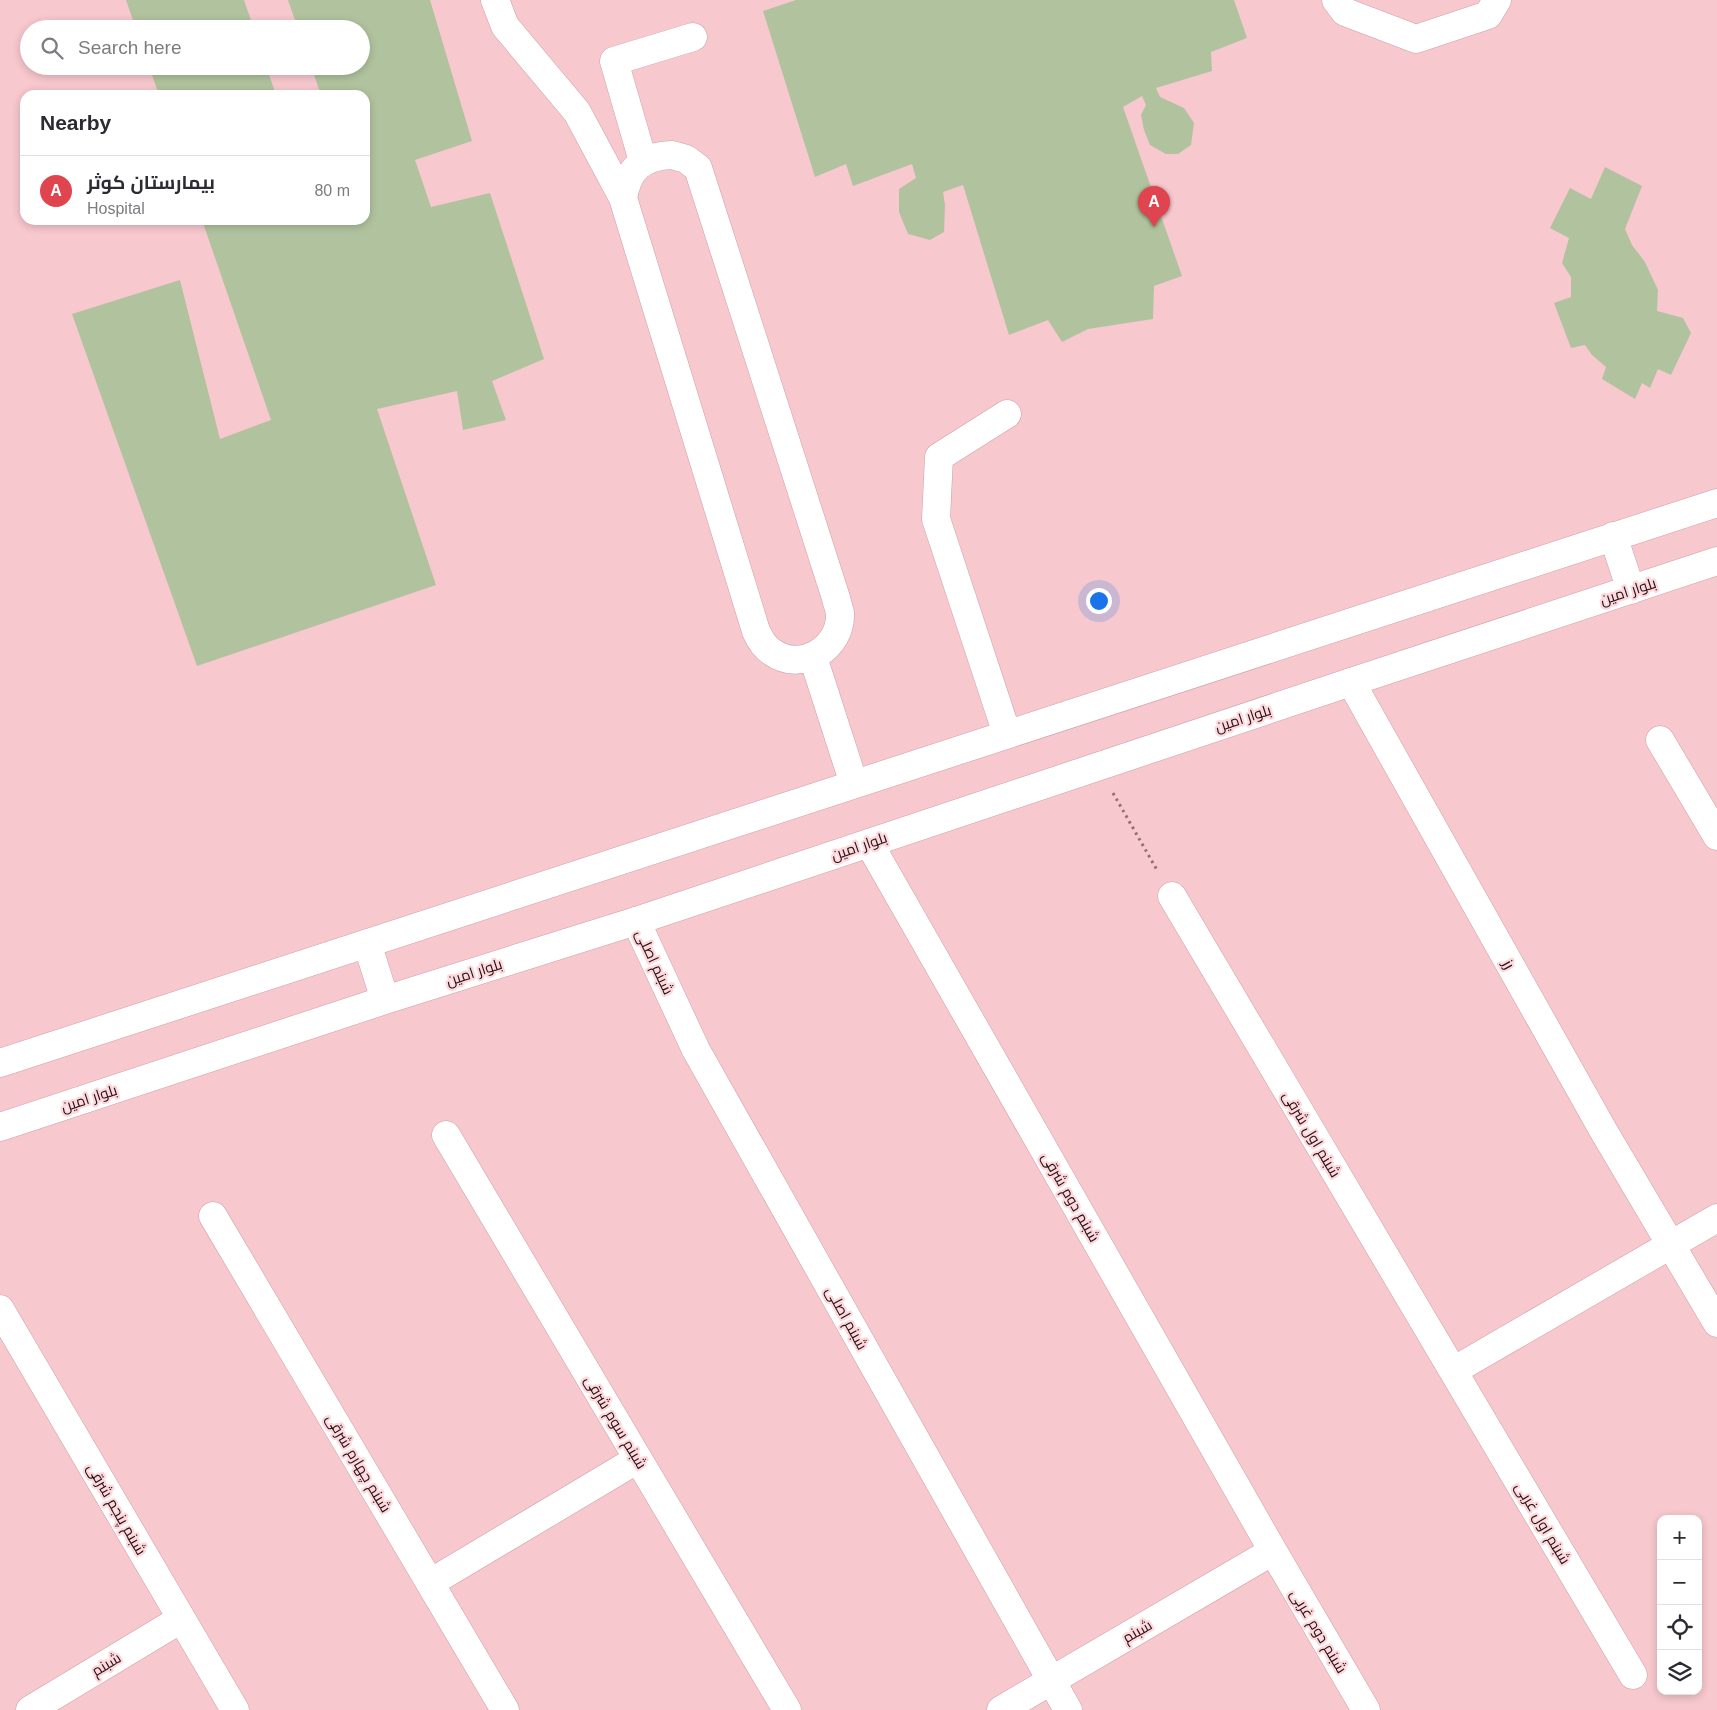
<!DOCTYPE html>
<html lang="en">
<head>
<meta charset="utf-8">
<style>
	:root { --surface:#fff; --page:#f2f2f3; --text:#2b2b33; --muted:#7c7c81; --line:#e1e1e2; --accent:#7c3aed }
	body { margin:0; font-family:Helvetica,Cairo,sans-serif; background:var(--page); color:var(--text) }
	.controls { position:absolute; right:15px; bottom:15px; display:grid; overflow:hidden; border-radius:10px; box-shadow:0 2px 8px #0003 }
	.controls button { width:45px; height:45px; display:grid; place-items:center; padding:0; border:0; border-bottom:1px solid var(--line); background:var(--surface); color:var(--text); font:25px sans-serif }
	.you { position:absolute; left:1098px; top:600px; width:18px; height:18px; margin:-12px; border:4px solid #fff; border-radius:50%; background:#1a73e8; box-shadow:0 0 0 8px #1a73e833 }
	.badge { display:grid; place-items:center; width:32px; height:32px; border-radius:50%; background:var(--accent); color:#fff; font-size:16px; font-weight:700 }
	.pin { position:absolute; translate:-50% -41px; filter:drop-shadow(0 1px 2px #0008) }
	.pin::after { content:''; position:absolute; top:26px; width:18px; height:15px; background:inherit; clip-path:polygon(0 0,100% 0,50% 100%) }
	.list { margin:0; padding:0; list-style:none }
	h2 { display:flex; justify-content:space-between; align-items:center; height:65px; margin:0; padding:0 20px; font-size:21px }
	h2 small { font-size:16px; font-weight:400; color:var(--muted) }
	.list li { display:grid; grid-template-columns:32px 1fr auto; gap:15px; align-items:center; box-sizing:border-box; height:70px; padding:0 20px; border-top:1px solid var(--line) }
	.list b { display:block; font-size:19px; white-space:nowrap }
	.list p { margin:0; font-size:16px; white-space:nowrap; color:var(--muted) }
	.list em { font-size:16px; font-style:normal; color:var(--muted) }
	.icon { flex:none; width:28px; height:28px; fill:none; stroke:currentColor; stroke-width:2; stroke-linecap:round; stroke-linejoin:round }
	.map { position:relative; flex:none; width:1717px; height:1710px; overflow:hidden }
	.search { position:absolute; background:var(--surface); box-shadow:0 2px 8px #0003; left:20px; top:20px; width:350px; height:55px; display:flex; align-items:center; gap:12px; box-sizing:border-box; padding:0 18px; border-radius:28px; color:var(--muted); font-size:19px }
	.panel { position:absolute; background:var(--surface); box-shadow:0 2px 8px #0003; left:20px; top:90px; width:350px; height:135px; border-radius:15px }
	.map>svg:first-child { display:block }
	.building { fill:#b1c39e }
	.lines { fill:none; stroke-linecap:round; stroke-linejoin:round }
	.minor-casing { stroke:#cd9fa6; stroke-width:29 }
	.major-casing { stroke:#cd9fa6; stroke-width:29 }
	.path { stroke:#917175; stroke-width:3; stroke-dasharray:2.5 4; stroke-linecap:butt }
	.minor { stroke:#fff; stroke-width:28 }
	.major { stroke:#fff; stroke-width:28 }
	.labels { text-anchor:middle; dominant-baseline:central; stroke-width:4.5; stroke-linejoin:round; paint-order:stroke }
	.street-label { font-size:15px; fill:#221214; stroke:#fed8dd }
</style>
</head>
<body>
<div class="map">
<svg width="1717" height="1710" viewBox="0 0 1717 1710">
	<rect width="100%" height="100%" fill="#f7c8ce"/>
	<path class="building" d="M 126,0 L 244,0 L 254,29 L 136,29 Z
		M 288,0 L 430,0 L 472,141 L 415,160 L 431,207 L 490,193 L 544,359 L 492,381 L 506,420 L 463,430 L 457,391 L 377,409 L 436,585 L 197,666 L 72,314 L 180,280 L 220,439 L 271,420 L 202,220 L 365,220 L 365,95 L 321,95 L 311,66 L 361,66 L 361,29 L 298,29 Z
		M 796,0 L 1234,0 L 1247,38 L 1211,52 L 1212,71 L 1156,88 L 1160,97 L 1184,108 L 1194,123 L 1191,145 L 1178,154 L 1166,154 L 1150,145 L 1144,130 L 1141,115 L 1146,105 L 1142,96 L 1123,107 L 1182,276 L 1154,286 L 1153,319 L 1088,329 L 1062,342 L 1048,320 L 1009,335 L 963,185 L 943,192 L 945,205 L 944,232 L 930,240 L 908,234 L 899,212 L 899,189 L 916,178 L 912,164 L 853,186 L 846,164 L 815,177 L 763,11 Z
		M 149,66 L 266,66 L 276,95 L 159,95 Z
		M 1605,167 L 1642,186 L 1625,229 L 1632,245 L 1645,262 L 1658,290 L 1657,311 L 1683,318 L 1691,333 L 1671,375 L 1658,369 L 1650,388 L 1642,383 L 1635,399 L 1602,379 L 1606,367 L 1592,355 L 1585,345 L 1571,348 L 1554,303 L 1571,297 L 1571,277 L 1562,263 L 1569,238 L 1550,228 L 1570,188 L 1591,199 Z"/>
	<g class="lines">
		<g class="minor-casing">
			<path id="minor" d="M 495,0 L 505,26 L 577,112 L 623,198
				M 1336,0 L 1345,12 L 1416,39 L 1488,15 L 1497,0
				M 672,155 L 686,159 L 698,168 L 836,598 C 837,603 839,608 840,613 C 842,648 801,673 772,652 C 764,647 760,640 756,631 L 623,198 C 628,169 642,156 672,155 Z
				M 643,161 L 614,61 L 693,37
				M 1007,414 L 939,457 L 936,519 L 1007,734
				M 813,657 L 854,784
				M 1351,682 L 1603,1130 L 1717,1323
				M 1660,740 L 1717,836
				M 869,843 L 1273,1551 L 1366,1710
				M 1172,896 L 1633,1675
				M 636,921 L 696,1050 L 1068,1710
				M 446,1135 L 787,1710
				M 213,1216 L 505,1710
				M 0,1309 L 235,1710
				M 1453,1371 L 1717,1218
				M 430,1583 L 638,1459
				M 30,1710 L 181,1619
				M 1001,1710 L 1273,1551"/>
		</g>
		<g class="major-casing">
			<path id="major" d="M 1613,536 L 1631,590
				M 367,943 L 385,1000
				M 0,1063 L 1717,503
				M 0,1127 L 385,1000 L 636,921 L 1351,682 L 1717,561"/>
		</g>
		<path class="path" d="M 1113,793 L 1157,870"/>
		<use href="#minor" class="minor"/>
		<use href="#major" class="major"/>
	</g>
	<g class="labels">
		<g class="street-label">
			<text transform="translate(1628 591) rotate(-18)">بلوار امین</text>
			<text transform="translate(1243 718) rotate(-18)">بلوار امین</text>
			<text transform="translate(859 846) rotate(-19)">بلوار امین</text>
			<text transform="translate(655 962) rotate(65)">شبنم اصلی</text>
			<text transform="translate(1509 964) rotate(61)">رز</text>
			<text transform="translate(474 972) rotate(-18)">بلوار امین</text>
			<text transform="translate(89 1098) rotate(-18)">بلوار امین</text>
			<text transform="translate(1312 1134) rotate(59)">شبنم اول شرقی</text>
			<text transform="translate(1071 1197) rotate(60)">شبنم دوم شرقی</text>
			<text transform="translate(847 1318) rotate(61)">شبنم اصلی</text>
			<text transform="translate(616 1422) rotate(59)">شبنم سوم شرقی</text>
			<text transform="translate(359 1463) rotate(59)">شبنم چهارم شرقی</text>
			<text transform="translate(117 1509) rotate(60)">شبنم پنجم شرقی</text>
			<text transform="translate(1543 1523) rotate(59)">شبنم اول غربی</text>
			<text transform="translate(1137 1631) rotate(-30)">شبنم</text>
			<text transform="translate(1319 1631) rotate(59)">شبنم دوم غربی</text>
			<text transform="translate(106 1664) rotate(-31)">شبنم</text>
		</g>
	</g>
</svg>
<div class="controls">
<button>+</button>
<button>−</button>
<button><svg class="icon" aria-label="locate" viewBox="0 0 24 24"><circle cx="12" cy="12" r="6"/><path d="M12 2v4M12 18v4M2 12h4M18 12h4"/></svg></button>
<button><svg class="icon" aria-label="layers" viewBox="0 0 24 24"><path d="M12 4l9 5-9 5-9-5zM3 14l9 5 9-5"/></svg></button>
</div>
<div class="you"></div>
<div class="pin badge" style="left:1154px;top:227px;background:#e0444e">A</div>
<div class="search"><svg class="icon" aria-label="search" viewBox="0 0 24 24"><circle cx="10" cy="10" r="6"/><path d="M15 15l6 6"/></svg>Search here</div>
<section class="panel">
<h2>Nearby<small></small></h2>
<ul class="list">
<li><span class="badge" style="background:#e0444e">A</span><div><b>بیمارستان کوثر</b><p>Hospital</p></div><em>80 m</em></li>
</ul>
</section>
</div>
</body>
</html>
